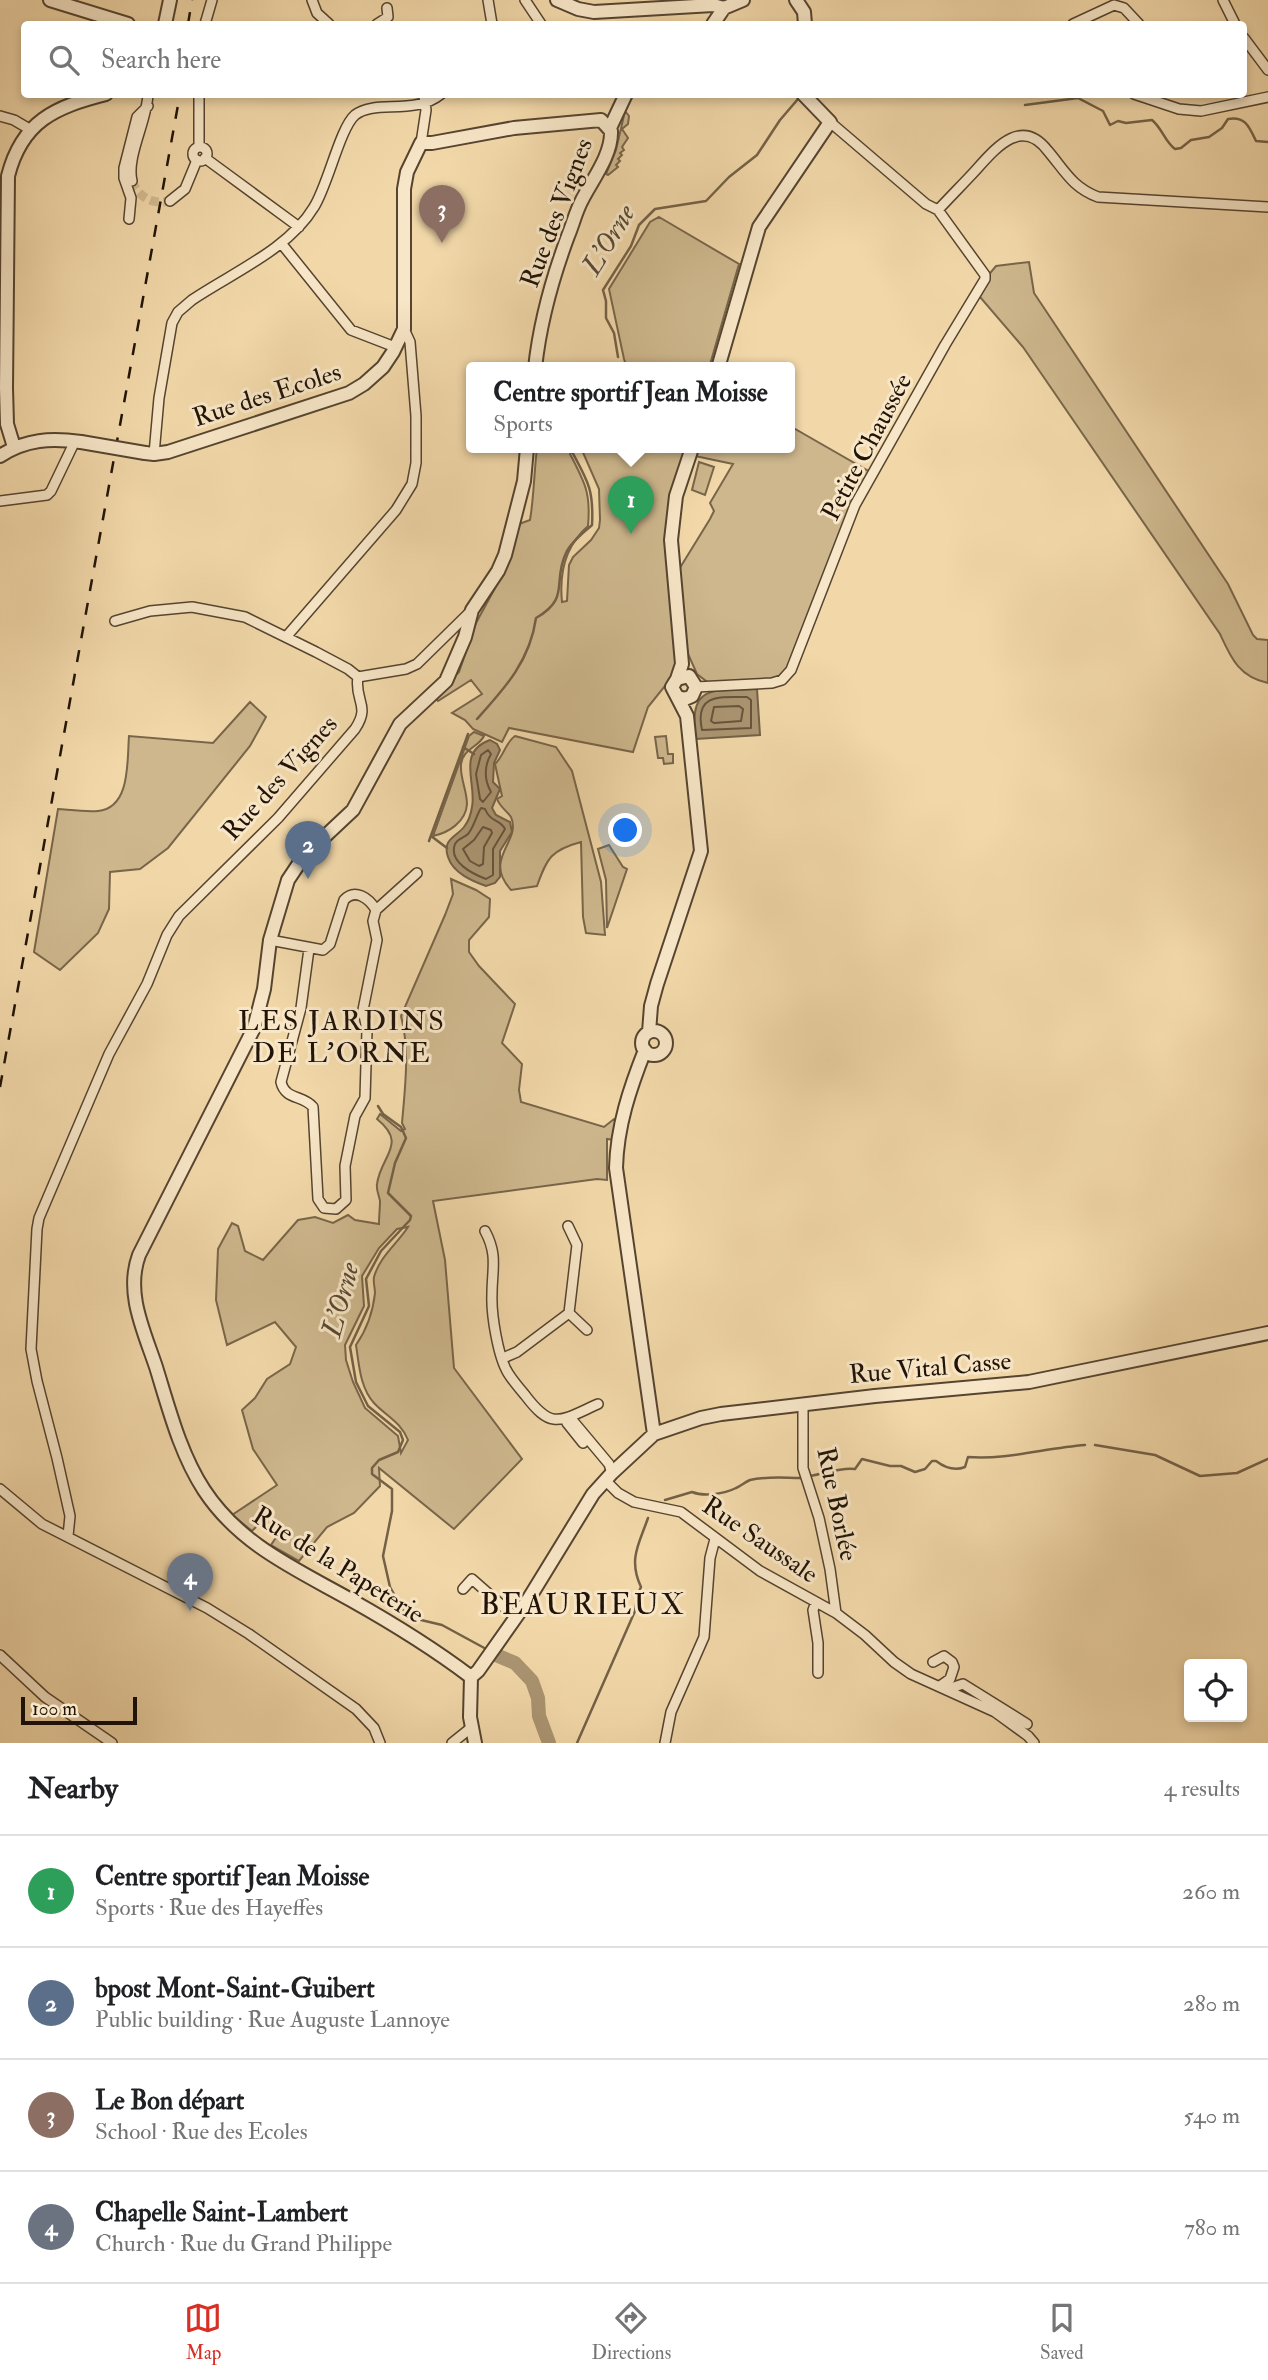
<!DOCTYPE html>
<html lang="en">
<head>
<meta charset="utf-8">
<style>
	:root { --surface:#fff; --page:#f6f6f6; --text:#202124; --muted:#757577; --line:#e0e0e0; --accent:#d93025 }
	body { margin:0; font-family:"IM FELL Double Pica",serif; background:var(--page); color:var(--text) }
	.controls { position:absolute; right:21px; bottom:21px; display:grid; overflow:hidden; border-radius:7px; box-shadow:0 4px 10px #0003 }
	.controls button { width:63px; height:63px; display:grid; place-items:center; padding:0; border:0; border-bottom:2px solid var(--line); background:var(--surface); color:var(--text); font:35px sans-serif }
	.scale { position:absolute; left:21px; bottom:18px; width:116px; box-sizing:border-box; padding-left:7px; border:4px solid #211307; border-top:0; font-size:19px; line-height:24px; white-space:nowrap; color:#211307; -webkit-text-stroke:5px #f7e6c7; paint-order:stroke }
	.you { position:absolute; left:626px; top:831px; width:24px; height:24px; margin:-18px; border:5px solid #fff; border-radius:50%; background:#1a73e8; box-shadow:0 0 0 10px #1a73e833 }
	.badge { display:grid; place-items:center; width:46px; height:46px; border-radius:50%; background:var(--accent); color:#fff; font-size:23px; font-weight:700 }
	.pin { position:absolute; translate:-50% -58px; filter:drop-shadow(0 2px 4px #0008) }
	.pin::after { content:''; position:absolute; top:37px; width:24px; height:21px; background:inherit; clip-path:polygon(0 0,100% 0,50% 100%) }
	.popup { position:absolute; left:466px; top:362px; width:329px; height:91px; box-sizing:border-box; display:grid; place-content:center; border-radius:7px; background:var(--surface); filter:drop-shadow(0 2px 5px #0005); font-size:23px; white-space:nowrap; color:var(--muted) }
	.popup b { font-size:26px; color:var(--text) }
	.popup::after { content:''; position:absolute; left:50%; top:100%; margin-left:-14px; border:14px solid transparent; border-top-color:var(--surface) }
	.list { margin:0; padding:0; list-style:none }
	h2 { display:flex; justify-content:space-between; align-items:center; height:91px; margin:0; padding:0 28px; font-size:30px }
	h2 small { font-size:23px; font-weight:400; color:var(--muted) }
	.list li { display:grid; grid-template-columns:46px 1fr auto; gap:21px; align-items:center; box-sizing:border-box; height:112px; padding:0 28px; border-top:2px solid var(--line) }
	.list b { display:block; font-size:26px; white-space:nowrap }
	.list p { margin:0; font-size:23px; white-space:nowrap; color:var(--muted) }
	.list em { font-size:23px; font-style:normal; color:var(--muted) }
	.icon { flex:none; width:38px; height:38px; fill:none; stroke:currentColor; stroke-width:2; stroke-linecap:round; stroke-linejoin:round }
	.map { position:relative; flex:none; width:1268px; height:1743px; overflow:hidden }
	.search { position:absolute; background:var(--surface); box-shadow:0 4px 10px #0003; left:21px; right:21px; top:21px; height:77px; display:flex; align-items:center; gap:18px; box-sizing:border-box; padding:0 24px; border-radius:7px; color:var(--muted); font-size:26px }
	.sheet { height:539px; background:var(--surface) }
	nav { display:flex; justify-content:space-around; align-items:center; box-sizing:border-box; height:98px; border-top:2px solid var(--line); background:var(--surface); font-size:19px; color:var(--muted) }
	nav a { display:grid; justify-items:center; gap:4px }
	nav .on { color:var(--accent) }
	.map>svg:first-child { display:block }
	.green { fill:#ceb78d; stroke:#78654a; stroke-width:2; fill-rule:evenodd }
	.water { fill:#ab9572; stroke:#746147; stroke-width:2 }
	.lines { fill:none; stroke-linecap:round; stroke-linejoin:round }
	.shore { stroke:#66543c; stroke-width:2 }
	.stream { stroke:#746147; stroke-width:2.5 }
	.river { stroke:#ab9572; stroke-width:14 }
	.minor-tunnel { stroke:#d3ba91; stroke-width:9; stroke-dasharray:9 4.5; stroke-linecap:butt }
	.minor-casing { stroke:#554430; stroke-width:12 }
	.tertiary-casing { stroke:#554430; stroke-width:16 }
	.minor { stroke:#f7e6c7; stroke-width:9 }
	.tertiary { stroke:#f7e6c7; stroke-width:12 }
	.rail { stroke:#211307; stroke-width:2.5; stroke-dasharray:12 12; stroke-linecap:butt }
	.tertiary-bridge-casing { stroke:#554430; stroke-width:16; stroke-linecap:butt }
	.tertiary-bridge { stroke:#f7e6c7; stroke-width:12 }
	.labels { text-anchor:middle; dominant-baseline:central; stroke-width:6; stroke-linejoin:round; paint-order:stroke }
	.street-label { font-size:26px; fill:#211307; stroke:#f7e6c7 }
	.water-label { font-size:28px; font-style:italic; fill:#584732; stroke:#f7e6c7 }
	.neighbourhood-label { font-size:28px; letter-spacing:2px; fill:#211307; stroke:#f7e6c7 }
	.quarter-label { font-size:30px; letter-spacing:2px; fill:#211307; stroke:#f7e6c7 }
</style>
</head>
<body>
<div class="map">
<svg width="1268" height="1743" viewBox="0 0 1268 1743">
	<rect width="100%" height="100%" fill="#f2d8a9"/>
	<filter id="stains"><feTurbulence type="fractalNoise" baseFrequency=".00286" numOctaves="4"/><feColorMatrix values="0 0 0 0 .2 0 0 0 0 .09 0 0 0 0 .02 0 0 0 .5 -.17"/></filter>
	<radialGradient id="worn" r=".72"><stop offset=".6" stop-color="#630" stop-opacity="0"/><stop offset="1" stop-color="#630" stop-opacity=".3"/></radialGradient>
	<path class="green" d="M 625,111 L 629,116 L 628,124 L 622,129 L 628,138 L 622,147 L 624,150 L 620,153 L 622,155 L 618,159 L 620,161 L 616,165 L 618,167 L 608,175 L 606,174 L 616,150 Z
		M 659,217 L 739,264 L 709,368 L 627,368 L 624,359 L 609,289 L 650,222 Z
		M 1029,262 L 1034,293 L 1228,584 L 1253,635 L 1257,639 L 1268,640 L 1268,683 C 1239,677 1231,658 1220,634 L 1023,347 L 980,297 L 986,278 L 996,266 Z
		M 790,426 L 870,472 L 787,671 L 776,679 L 710,684 L 697,674 L 688,654 L 685,641 L 678,571 L 710,519 L 714,511 L 710,503 L 733,464 L 695,456 L 697,448 L 790,448 Z
		M 537,448 L 574,448 L 570,454 C 585,483 591,493 588,526 C 565,546 559,572 562,602 L 567,601 L 569,565 L 573,557 L 591,540 L 599,528 L 600,520 L 599,489 L 581,448 L 686,448 L 672,495 L 677,671 L 648,707 L 633,752 L 509,728 L 502,742 L 473,729 L 465,720 L 452,713 L 482,694 L 471,680 L 438,701 L 434,697 L 459,672 L 476,623 L 507,566 L 519,524 L 530,520 C 534,496 534,473 537,448 Z
		M 699,462 L 714,467 L 705,495 L 692,490 Z
		M 250,702 L 266,717 L 250,746 L 168,848 L 140,869 L 110,872 L 109,909 L 98,933 L 60,970 L 34,952 L 58,809 C 71,810 85,812 98,811 C 131,808 127,760 129,736 L 213,743 Z
		M 474,732 L 484,736 C 479,747 462,749 461,765 C 460,778 467,791 467,804 C 466,822 448,833 433,836 L 469,736 Z
		M 515,736 L 556,747 L 572,771 L 601,882 L 605,935 L 586,933 L 583,917 L 581,842 C 551,850 547,858 537,886 L 511,890 C 482,858 522,842 511,817 C 507,811 500,807 497,799 L 502,796 L 495,764 C 504,756 505,743 515,736 Z
		M 666,736 L 668,754 L 673,754 L 673,763 L 664,764 L 663,758 L 658,758 L 655,737 Z
		M 609,845 L 623,867 L 627,869 L 607,928 L 606,880 L 598,849 Z
		M 451,879 L 476,890 L 490,899 L 489,917 L 469,940 L 469,952 L 479,966 L 515,1004 L 502,1043 L 522,1064 L 519,1090 L 521,1102 L 604,1127 L 614,1119 L 618,1123 L 614,1140 L 607,1139 L 607,1180 L 597,1179 L 433,1201 L 445,1260 L 454,1368 L 522,1459 L 454,1529 L 379,1468 L 380,1486 L 354,1513 L 327,1527 L 299,1561 L 271,1545 L 277,1536 L 259,1524 L 252,1531 L 232,1515 L 277,1485 L 253,1449 L 242,1410 L 255,1398 L 267,1379 L 290,1364 L 296,1347 L 275,1322 L 227,1345 L 216,1300 L 218,1249 L 232,1223 L 238,1226 L 245,1251 L 263,1260 L 298,1220 L 315,1217 L 333,1223 L 348,1215 L 355,1220 L 379,1224 C 379,1216 380,1208 380,1201 C 379,1195 376,1190 377,1184 C 381,1155 408,1144 377,1119 L 380,1114 L 401,1131 L 405,1129 L 402,1123 C 405,1088 410,1050 401,1016 L 445,915 L 453,894 ZM 408,1227 C 397,1244 380,1256 374,1277 C 373,1282 375,1288 375,1293 C 373,1312 367,1329 356,1345 C 359,1364 360,1388 374,1403 C 386,1416 401,1422 408,1440 L 401,1453 L 398,1436 L 365,1408 L 353,1382 L 346,1360 L 345,1345 L 364,1306 L 362,1276 L 379,1248 L 397,1229 Z"/>
	<path class="water" d="M 757,689 L 760,735 L 696,739 C 687,683 714,691 757,689 Z
		M 490,740 L 497,744 L 500,750 L 494,763 L 493,782 L 500,789 L 492,808 L 496,815 L 510,822 L 512,832 L 500,851 L 500,877 L 495,883 L 486,886 C 472,881 453,873 448,857 C 442,839 456,837 464,827 C 468,822 471,814 472,807 C 477,784 456,752 490,740 Z"/>
	<g class="lines">
		<path class="shore" d="M 747,697 L 751,700 L 751,728 L 702,730 C 694,693 721,697 747,697 Z
			M 739,706 L 743,709 L 741,721 L 714,723 L 711,721 L 714,707 Z
			M 488,750 L 491,754 C 484,766 484,780 491,792 L 483,802 L 480,799 L 476,774 L 481,755 Z
			M 481,808 L 485,809 C 490,822 501,820 505,829 L 493,849 L 493,875 L 486,879 C 473,874 448,862 455,844 C 458,838 464,838 468,834 C 474,827 476,816 481,808 Z
			M 483,827 L 491,830 L 492,833 L 484,847 L 483,864 L 479,866 L 470,861 L 463,849 L 474,840 Z"/>
		<path class="stream" d="M 1025,105 L 1078,98 L 1103,111 L 1110,125 L 1118,121 L 1126,123 L 1152,120 C 1162,128 1165,142 1175,149 L 1181,148 L 1191,140 L 1209,137 L 1222,128 L 1228,119 C 1245,116 1249,126 1256,141 L 1268,142
			M 618,357 L 614,333 L 606,318 L 606,301 L 603,290 L 631,246 L 639,225 L 655,209 L 706,201 L 729,177 L 757,155 L 780,120 L 798,99
			M 477,719 C 505,688 530,661 536,618 C 571,598 552,582 566,553 C 571,542 583,533 592,525 C 594,488 587,480 570,448
			M 463,747 L 474,754
			M 431,836 L 447,848
			M 429,841 L 468,734
			M 378,1106 L 383,1114 L 401,1127 L 406,1138 L 395,1163 L 388,1193 L 411,1216 L 410,1220 L 381,1251 L 366,1279 L 369,1306 L 350,1347 L 356,1382 L 368,1406 L 400,1432 L 403,1440 L 398,1452 L 379,1460 L 372,1468 L 372,1474 L 392,1489 L 392,1511 L 383,1556 L 390,1587 L 403,1610 L 421,1620 L 442,1625 L 488,1650
			M 1095,1445 L 1155,1455 L 1200,1476 L 1237,1473 L 1268,1459
			M 809,1476 C 826,1474 839,1467 855,1469 L 862,1459 L 890,1466 L 901,1466 L 915,1472 L 925,1469 L 932,1461 L 936,1461 C 944,1467 955,1471 965,1467 L 968,1457 C 1007,1460 1045,1448 1085,1445
			M 665,1500 L 692,1492 C 704,1497 724,1494 736,1488 C 741,1486 745,1482 750,1480 C 767,1476 785,1478 801,1478
			M 577,1743 L 635,1611 L 637,1596 L 641,1587 C 628,1559 639,1544 648,1518"/>
		<path class="river" d="M 496,1655 L 515,1663 L 532,1681 L 538,1698 L 539,1716 L 549,1743"/>
		<path class="minor-tunnel" d="M 417,94 L 420,98
			M 132,181 C 139,198 153,205 170,201"/>
		<g class="minor-casing">
			<path id="minor" d="M 312,0 L 317,13 L 329,24
				M 488,0 L 492,24
				M 525,0 L 541,24
				M 1223,0 L 1235,24
				M 205,24 L 212,0
				M 377,24 L 388,17 L 387,8
				M 1073,24 L 1114,5 L 1124,8 L 1139,24
				M 1244,38 L 1268,70
				M 1134,94 L 1179,109 L 1201,111 L 1268,97
				M 0,116 L 14,120 L 31,130
				M 830,122 L 926,204 L 938,210 C 950,197 963,184 975,171 C 995,149 1021,116 1048,151 C 1065,171 1072,187 1098,197 L 1268,207
				M 421,143 L 426,110 L 424,96
				M 199,147 L 199,94
				M193 154a7 7 0 1 1 14 0a7 7 0 1 1-14 0Z
				M 205,158 L 299,227
				M 132,181 C 126,157 147,121 148,94
				M 170,201 L 185,189 L 197,160
				M 129,219 L 131,198 L 124,178 L 124,168 L 137,117 L 148,106
				M 281,243 L 351,330 L 395,347
				M 154,454 L 159,398 L 172,323 L 178,312 L 192,300 C 232,273 289,249 314,207 C 328,185 340,128 355,115 C 375,99 414,116 441,94
				M 0,501 L 47,495 L 51,491 L 75,441
				M 115,621 L 150,611 L 192,607 L 245,617 L 316,652 L 348,669 L 358,677
				M 286,637 L 396,510 L 412,484 L 416,463 L 416,416 L 410,342 L 404,329
				M 696,687 L 772,683 L 782,680 L 791,670 L 855,505 L 945,345 L 985,279 L 985,275 L 938,210
				M 376,910 L 417,873
				M 270,940 L 323,950 L 330,944 L 344,900 C 355,888 369,898 376,910 L 373,921 L 377,940 L 363,1010 L 367,1030 L 365,1098 L 355,1116 L 345,1166 L 346,1200 L 336,1209 L 324,1208 L 318,1199 L 313,1107 C 303,1095 285,1100 281,1082 L 301,1008 L 309,949
				M 485,1231 C 498,1255 492,1269 492,1294 C 491,1314 498,1357 508,1373 C 513,1381 519,1388 525,1395 C 552,1431 560,1421 598,1404
				M 569,1313 L 587,1330
				M 503,1358 L 517,1352 L 569,1313 L 577,1245 L 568,1226
				M 803,1404 L 803,1468 L 819,1518 L 830,1569 L 836,1613
				M 566,1418 L 573,1421 L 609,1464 L 612,1473
				M 566,1418 L 567,1423 L 583,1443
				M 606,1481 L 618,1493 L 634,1502 L 681,1512 L 760,1571 L 836,1613 L 865,1635 L 894,1662 L 911,1674 L 995,1712 L 1028,1736 L 1034,1743
				M 0,1489 L 42,1524 L 207,1608 L 249,1634 L 356,1709 L 374,1728 L 380,1743
				M 68,1536 L 70,1516 L 57,1458 L 37,1381 L 31,1349 L 37,1229 L 39,1218 L 109,1054 L 147,984 L 167,935 L 179,916 L 278,818 L 355,729 C 371,705 354,701 358,677 L 406,669 L 417,664 L 470,612
				M 463,1589 L 472,1579 L 515,1617
				M 816,1602 L 813,1610 L 818,1643 L 818,1673
				M 0,1655 L 45,1697 L 112,1743
				M 933,1662 L 944,1656 L 952,1662 L 954,1667 L 950,1679 L 940,1686
				M 948,1689 L 963,1684 L 1027,1724
				M 452,1743 L 472,1727
				M 665,1743 L 671,1712 L 704,1637 L 710,1558 L 715,1539"/>
		</g>
		<g class="tertiary-casing">
			<path id="tertiary" d="M 50,0 L 128,24
				M 557,0 L 578,9 L 594,12 L 713,5 L 724,8
				M 796,0 L 804,12 L 805,24
				M 165,24 L 170,0
				M 713,24 L 724,8 L 743,0
				M 610,128 L 626,94
				M 535,368 C 540,322 552,279 568,236 C 573,224 576,211 582,200 C 592,180 612,155 611,131 L 601,120
				M 718,368 L 759,227 L 830,122 L 803,94
				M 14,447 L 7,424 L 6,388 L 8,176 C 22,121 55,107 106,94
				M 145,453 L 154,454 L 168,452 L 349,393 L 364,384 L 383,367 L 393,352 L 404,329 L 404,189 L 407,172 L 421,143 L 432,143 L 514,128 L 601,120
				M 0,456 C 26,439 51,438 81,442
				M 677,679 L 689,676 L 696,687 L 692,696 L 685,699 L 678,697
				M642 1043a12 12 0 1 1 24 0a12 12 0 1 1-24 0Z
				M 649,1032 L 651,1006 L 657,984 L 701,851 L 687,716 L 672,687 L 677,679 L 682,664 L 671,540 L 676,496 L 692,448
				M 645,1050 C 630,1088 617,1126 616,1168 L 654,1434
				M 471,1677 C 434,1649 392,1623 351,1600 C 296,1569 240,1545 204,1490 C 180,1453 169,1409 156,1367 C 144,1331 125,1293 139,1255 L 254,1028 L 264,989 L 270,940 L 288,880 L 304,856 L 353,810 L 400,724 L 446,681 L 465,637 L 472,610 L 498,571 L 505,555 L 524,481 L 527,448
				M 471,1677 L 478,1671 L 528,1600 L 593,1494 L 612,1473 L 654,1434 L 701,1418 L 721,1414 L 875,1396 L 1029,1382 L 1268,1333
				M 471,1677 L 470,1717 L 475,1743"/>
		</g>
		<use href="#minor" class="minor"/>
		<use href="#tertiary" class="tertiary"/>
		<path class="rail" d="M 188,24 L 192,0
			M 0,1087 L 180,94"/>
		<g class="tertiary-bridge-casing">
			<path id="tertiary-bridge" d="M 81,442 L 145,453"/>
		</g>
		<use href="#tertiary-bridge" class="tertiary-bridge"/>
	</g>
	<g class="labels">
		<g class="street-label">
			<text transform="translate(557 213) rotate(-69)">Rue des Vignes</text>
			<text transform="translate(267 395) rotate(-18)">Rue des Ecoles</text>
			<text transform="translate(867 447) rotate(-62)">Petite Chaussée</text>
			<text transform="translate(280 778) rotate(-48)">Rue des Vignes</text>
			<text transform="translate(930 1368) rotate(-5)">Rue Vital Casse</text>
			<text transform="translate(837 1504) rotate(78)">Rue Borlée</text>
			<text transform="translate(760 1540) rotate(34)">Rue Saussale</text>
			<text transform="translate(338 1565) rotate(32)">Rue de la Papeterie</text>
		</g>
		<g class="water-label">
			<text transform="translate(609 240) rotate(-59)">L'Orne</text>
			<text transform="translate(341 1300) rotate(-75)">L'Orne</text>
		</g>
		<g class="neighbourhood-label">
			<text x="342" y="1021">LES JARDINS<tspan x="342" dy="32">DE L'ORNE</tspan></text>
		</g>
		<g class="quarter-label">
			<text x="583" y="1604">BEAURIEUX</text>
		</g>
	</g>
	<rect width="100%" height="100%" filter="url(#stains)"/>
	<rect width="100%" height="100%" fill="url(#worn)"/>
</svg>
<div class="controls">
<button><svg class="icon" aria-label="locate" viewBox="0 0 24 24"><circle cx="12" cy="12" r="6"/><path d="M12 2v4M12 18v4M2 12h4M18 12h4"/></svg></button>
</div>
<div class="scale">100 m</div>
<div class="you"></div>
<div class="pin badge" style="left:631px;top:534px;background:#2e9e5b">1</div>
<div class="popup"><b>Centre sportif Jean Moisse</b>Sports</div>
<div class="pin badge" style="left:308px;top:879px;background:#5c6f8a">2</div>
<div class="pin badge" style="left:442px;top:243px;background:#8d6e63">3</div>
<div class="pin badge" style="left:190px;top:1611px;background:#6b7280">4</div>
<div class="search"><svg class="icon" aria-label="search" viewBox="0 0 24 24"><circle cx="10" cy="10" r="6"/><path d="M15 15l6 6"/></svg>Search here</div>
</div>
<section class="sheet">
<h2>Nearby<small>4 results</small></h2>
<ul class="list">
<li><span class="badge" style="background:#2e9e5b">1</span><div><b>Centre sportif Jean Moisse</b><p>Sports · Rue des Hayeffes</p></div><em>260 m</em></li>
<li><span class="badge" style="background:#5c6f8a">2</span><div><b>bpost Mont-Saint-Guibert</b><p>Public building · Rue Auguste Lannoye</p></div><em>280 m</em></li>
<li><span class="badge" style="background:#8d6e63">3</span><div><b>Le Bon départ</b><p>School · Rue des Ecoles</p></div><em>540 m</em></li>
<li><span class="badge" style="background:#6b7280">4</span><div><b>Chapelle Saint-Lambert</b><p>Church · Rue du Grand Philippe</p></div><em>780 m</em></li>
</ul>
</section>
<nav>
<a class="on"><svg class="icon" aria-label="map" viewBox="0 0 24 24"><path d="M3 6l6-2 6 2 6-2v14l-6 2-6-2-6 2zM9 4v14M15 6v14"/></svg>Map</a>
<a><svg class="icon" aria-label="directions" viewBox="0 0 24 24"><path d="M12 3l9 9-9 9-9-9zM9 14v-3h6M13 9l2 2-2 2"/></svg>Directions</a>
<a><svg class="icon" aria-label="saved" viewBox="0 0 24 24"><path d="M7 4h10v16l-5-4-5 4z"/></svg>Saved</a>
</nav>
</body>
</html>
